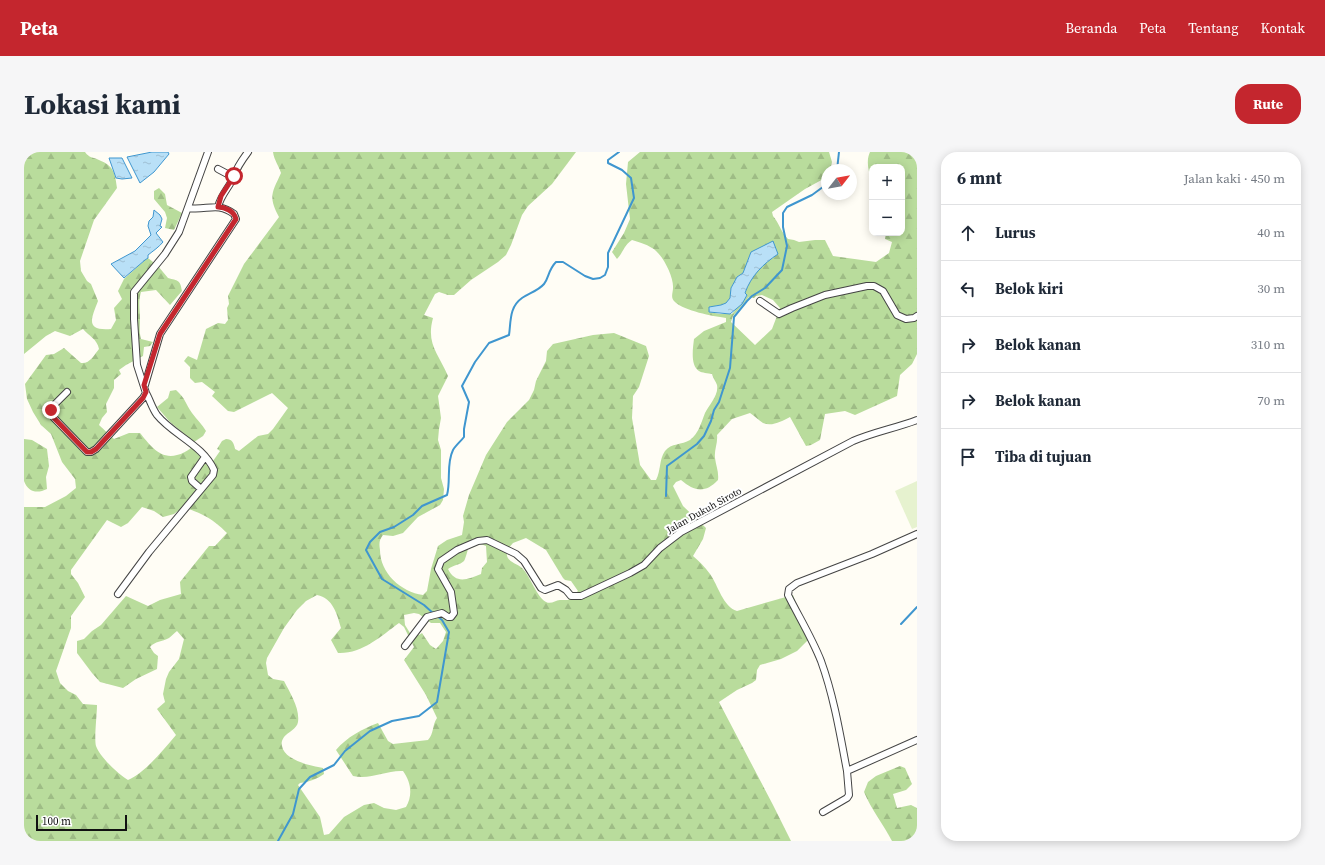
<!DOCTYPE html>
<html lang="id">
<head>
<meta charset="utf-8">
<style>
	:root { --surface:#fff; --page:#f6f6f7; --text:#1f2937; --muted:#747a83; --line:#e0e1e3; --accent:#c4262e }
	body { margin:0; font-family:"Source Serif 4",serif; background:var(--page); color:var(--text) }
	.controls { position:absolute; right:12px; top:12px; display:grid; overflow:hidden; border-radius:8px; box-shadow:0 2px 10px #0003 }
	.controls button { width:36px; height:36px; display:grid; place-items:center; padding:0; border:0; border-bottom:1px solid var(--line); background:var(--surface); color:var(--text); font:20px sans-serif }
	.compass { position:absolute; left:797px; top:12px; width:36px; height:36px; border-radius:50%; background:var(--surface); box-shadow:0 2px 10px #0003; rotate:59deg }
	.scale { position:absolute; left:12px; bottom:10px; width:91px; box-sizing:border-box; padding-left:4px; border:2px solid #111; border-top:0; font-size:11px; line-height:14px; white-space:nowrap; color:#111; -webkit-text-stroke:3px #fff; paint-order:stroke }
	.stop { position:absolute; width:12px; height:12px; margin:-9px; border:3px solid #c4262e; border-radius:50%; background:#fff }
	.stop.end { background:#c4262e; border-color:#fff; box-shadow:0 1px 4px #0008 }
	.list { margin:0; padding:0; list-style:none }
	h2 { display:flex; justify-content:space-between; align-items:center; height:52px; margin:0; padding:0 16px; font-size:17px }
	h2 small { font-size:13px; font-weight:400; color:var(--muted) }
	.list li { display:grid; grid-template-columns:26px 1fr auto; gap:12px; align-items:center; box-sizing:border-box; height:56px; padding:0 16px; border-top:1px solid var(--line) }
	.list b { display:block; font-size:15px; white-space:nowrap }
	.list em { font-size:13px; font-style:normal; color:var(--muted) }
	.icon { flex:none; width:22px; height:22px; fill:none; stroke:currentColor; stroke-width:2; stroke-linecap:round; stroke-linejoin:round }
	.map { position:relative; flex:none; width:893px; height:689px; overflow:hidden; border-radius:16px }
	header { display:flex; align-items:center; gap:24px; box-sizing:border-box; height:56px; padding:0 20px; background:var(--accent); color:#fff }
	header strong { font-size:19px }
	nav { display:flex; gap:22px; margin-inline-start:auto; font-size:14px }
	.intro { display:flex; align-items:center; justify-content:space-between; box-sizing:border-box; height:96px; padding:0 24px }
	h1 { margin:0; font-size:28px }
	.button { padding:10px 18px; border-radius:16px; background:var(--accent); color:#fff; font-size:14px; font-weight:700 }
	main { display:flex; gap:24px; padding:0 24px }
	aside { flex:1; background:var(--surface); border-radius:16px; box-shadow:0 2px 10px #0003 }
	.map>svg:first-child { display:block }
	.forest { fill:url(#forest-firs); fill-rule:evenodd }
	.pitch { fill:#e6f2cf }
	.water { fill:url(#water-ripples); stroke:#3f96cf }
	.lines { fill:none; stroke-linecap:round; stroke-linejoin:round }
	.stream { stroke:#3f96cf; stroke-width:2 }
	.street-casing { stroke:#444; stroke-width:8 }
	.street { stroke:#fff; stroke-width:6 }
	.route { stroke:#c4262e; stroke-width:5 }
	.labels { text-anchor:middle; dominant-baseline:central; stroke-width:4; stroke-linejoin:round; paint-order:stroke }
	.street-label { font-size:10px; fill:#111; stroke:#fff }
</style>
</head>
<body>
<header>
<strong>Peta</strong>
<nav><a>Beranda</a><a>Peta</a><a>Tentang</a><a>Kontak</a></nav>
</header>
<div class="intro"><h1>Lokasi kami</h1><a class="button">Rute</a></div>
<main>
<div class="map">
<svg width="893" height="689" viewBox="0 0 893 689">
	<defs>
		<pattern id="forest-firs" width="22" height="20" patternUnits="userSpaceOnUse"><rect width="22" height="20" fill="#b9dc9c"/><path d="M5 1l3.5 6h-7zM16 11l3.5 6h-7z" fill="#9ebc85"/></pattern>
		<pattern id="water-ripples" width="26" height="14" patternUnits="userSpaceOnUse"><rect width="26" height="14" fill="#b9e0f7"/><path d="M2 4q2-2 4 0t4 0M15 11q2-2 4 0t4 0" fill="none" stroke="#9ebfd3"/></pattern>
	</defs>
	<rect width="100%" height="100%" fill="#fffdf5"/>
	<path class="forest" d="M 0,0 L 61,0 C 65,6 69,5 75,8 C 90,14 91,21 93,36 L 70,68 L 56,109 L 57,119 L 63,129 L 67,132 L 74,149 C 67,167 61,179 87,177 L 92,168 L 90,156 L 98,147 L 94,139 L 100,127 L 121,108 L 124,106 L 134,114 L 144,126 C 154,129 156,127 158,139 L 146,153 L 132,138 L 117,140 C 114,151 116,156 116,167 C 116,175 115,179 117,187 L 129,190 L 126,194 L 120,195 L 119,204 L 102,213 L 95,218 L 97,222 L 90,228 L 90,236 L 82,252 L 83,260 L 78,266 L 75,273 L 90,287 L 105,281 L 116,281 C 125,292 136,308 153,303 C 158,302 163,299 167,296 L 189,309 L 196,299 L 193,297 L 198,289 L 202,287 C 208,287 210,291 211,297 L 215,299 L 234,284 L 244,282 L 249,277 L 264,256 L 248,241 L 210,260 L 204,259 L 188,244 L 191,240 L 178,230 L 171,231 L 166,226 L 166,215 L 160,209 L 164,204 L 173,208 L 182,177 L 194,171 L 201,172 L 204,168 L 203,156 L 205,152 L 204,144 L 220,112 L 255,65 C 244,44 248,41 257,21 C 255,14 250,8 249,0 L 552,0 L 528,32 L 504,54 L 498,63 L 487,93 L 482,103 L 474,110 L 447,128 L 430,143 L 424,143 L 415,140 L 411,142 L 400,163 L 409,166 C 402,192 414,201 424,224 L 414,244 L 417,266 L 415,277 L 414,288 L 417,298 L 417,326 L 420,337 L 419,348 L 416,353 L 394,365 L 379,381 L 369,384 L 359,383 C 355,388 355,392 356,398 C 356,421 377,440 399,443 L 403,439 L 407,417 L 414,394 L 423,388 L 438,383 L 440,370 L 439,364 L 445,343 L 462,303 L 483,270 L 505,248 L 510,238 L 512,229 L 522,209 L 523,199 L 529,192 L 569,183 L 590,181 L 622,194 L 625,204 L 615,235 L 609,244 L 608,266 L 616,313 L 627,328 L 632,328 C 637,319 635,307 641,299 C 647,291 658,293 666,288 C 675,281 677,271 681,261 C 685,253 695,243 693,233 C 692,230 689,226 688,222 C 684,221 678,221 675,219 C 666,213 669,196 670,187 L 680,179 L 702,170 L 702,166 C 688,164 661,159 651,150 C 646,146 649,141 649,136 C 650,125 638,101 628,96 C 622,92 614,90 608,88 C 600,93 599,101 593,107 L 588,100 L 600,81 L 606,67 L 602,32 L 604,10 L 616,0 L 805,0 L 808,10 L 806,18 L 803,18 L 803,25 L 781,37 L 748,60 L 749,64 C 755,71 757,80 764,87 L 770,88 L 775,90 L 791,88 L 801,88 L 809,104 L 852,110 L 865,101 L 868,90 L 861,87 L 862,81 L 878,81 L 878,15 L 848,15 L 848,27 C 844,20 842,8 846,0 L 893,0 L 893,202 L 888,212 L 876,223 L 873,244 L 831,263 L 821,259 L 801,262 L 796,288 L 787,293 L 782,294 L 766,265 C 758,269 748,275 739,271 C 734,268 731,264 726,261 L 708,267 L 693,283 C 694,291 690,298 691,306 C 692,314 695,320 694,328 C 681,342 670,339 657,328 L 652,330 L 649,334 L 659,354 L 682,376 L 679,387 L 669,404 C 675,409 681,415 686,422 C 694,433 699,455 713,459 L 769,443 L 785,487 L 773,499 L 757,507 L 736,513 L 733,518 L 732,528 L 728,531 L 713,538 L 695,550 L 749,653 L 767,689 L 0,689 L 0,355 L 21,355 L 42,344 L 52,336 L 51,327 L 38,310 L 27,282 L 17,273 L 9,260 L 3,247 L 1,232 L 22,203 L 30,202 L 40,196 L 57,211 C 66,212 70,203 75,197 C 73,187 65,184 59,177 L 46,184 L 31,179 L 22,184 L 0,202 ZM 727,100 L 754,102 C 739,112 720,127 721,147 L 708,162 L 696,162 L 685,160 L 685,155 L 697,153 L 702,151 L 706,146 L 707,136 L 713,125 L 719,121 ZM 738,143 L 749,148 L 756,156 L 748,177 L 731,193 L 707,170 L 709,164 L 725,145 L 730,146 L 732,144 ZM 118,355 L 130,359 L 139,365 L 150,362 L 159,355 C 179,362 188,366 203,381 L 191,394 L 185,394 L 156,430 L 157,442 L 136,448 L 124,454 L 102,444 L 77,473 L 68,479 L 60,487 L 53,489 L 53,501 L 68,521 L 76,530 L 99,536 L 112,527 L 133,517 L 134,504 L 130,501 L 126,495 C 131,489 138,490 145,486 C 148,484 150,481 153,479 L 160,487 L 155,507 L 145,520 L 142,527 L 139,542 L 141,550 L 133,557 L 152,583 C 139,598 122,620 104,628 C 94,622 76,605 72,594 C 70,586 73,563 73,553 L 59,552 L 52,543 L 44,539 L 36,531 L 32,519 L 47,476 L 47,464 L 61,445 L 54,431 L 47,422 L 47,418 L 83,368 L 97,375 L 104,371 ZM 502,386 L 522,398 L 539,426 L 541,428 L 547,429 L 554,439 L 544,448 C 541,448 539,448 537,448 C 532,447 528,453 522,450 C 512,444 507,425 498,416 C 491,410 481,410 483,398 L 489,391 ZM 454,391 L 462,394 L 463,410 L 458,416 L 457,422 C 444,427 432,433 424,417 C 429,413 436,413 440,409 C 442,406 443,399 445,395 ZM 293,443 C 309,446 313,462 317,476 L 307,488 L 314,501 C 338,502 356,485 375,471 L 380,475 L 390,495 L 380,508 L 402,543 L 413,566 C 408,573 410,582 404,588 L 369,592 L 364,589 L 354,571 C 338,577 323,585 312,598 L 329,624 C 347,628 362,618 379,619 C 387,630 389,643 382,655 L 372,658 L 360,656 L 350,651 L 340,653 L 320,665 L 305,682 L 300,683 L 296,665 L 274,633 L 276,631 C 285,630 293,627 300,622 L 299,616 C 287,614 260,608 258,594 C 257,591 258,588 260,585 C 264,580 273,577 274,570 C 276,556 266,541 260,529 L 249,527 L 244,523 L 242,511 L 243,506 L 260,476 L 273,458 L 282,449 ZM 390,461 L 395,462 L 407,471 L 416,471 L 422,480 L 419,489 L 412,497 L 406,493 L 398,481 L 395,483 L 386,481 L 381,473 L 380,463 Z
		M 135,36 L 141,42 L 143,53 L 158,61 L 150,78 L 141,76 L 143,66 L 141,60 L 130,47 L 130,39 Z
		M 152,238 C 162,247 161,251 168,261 C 173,268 178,272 182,279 L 179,284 L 170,290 L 146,270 L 133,255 L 144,246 L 146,239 Z
		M 0,287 L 8,288 L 23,297 L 25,314 L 22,325 L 23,337 C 13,342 4,340 0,329 Z
		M 876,614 L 881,616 L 888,632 L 882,638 L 869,642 L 873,656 L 887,653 L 893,656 L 893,689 L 868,689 C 859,672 847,657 840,640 L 844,630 L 852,624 Z"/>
	<path class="pitch" d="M 893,329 L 893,375 L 888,377 L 871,339 Z"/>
	<path class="water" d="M 128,0 L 144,0 L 145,2 L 130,20 L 116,31 L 103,5 Z
		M 85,6 L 98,6 L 108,26 L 98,27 L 92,26 Z
		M 130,58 L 136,63 L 138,67 L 136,74 L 138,75 L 132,81 L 139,90 C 135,95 129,99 124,103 L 124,106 L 121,108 L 100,126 L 87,112 L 111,99 L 127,83 L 124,74 L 125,69 L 129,65 Z
		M 749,89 L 754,102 C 739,112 727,124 721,141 L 723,143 L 718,152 L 706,162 L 685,160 L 685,155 L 697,153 L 702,151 L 706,146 L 707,136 L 713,125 L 719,121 L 727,100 Z"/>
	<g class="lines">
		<path class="stream" d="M 813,18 L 815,0
			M 642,344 L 643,314 L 673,292 L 680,284 L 687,269 L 690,258 L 695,250 L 706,216 L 710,165 L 723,149 L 728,144 L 741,136 L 758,118 L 763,94 L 759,75 L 759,61 L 763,55 L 788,43 L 803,32
			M 410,462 L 400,453 L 358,427 L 342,398 L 346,390 L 356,380 L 370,375 L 389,363 L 398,354 L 423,343 C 427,328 422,312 429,298 C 432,293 437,289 440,285 L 440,277 L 445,250 L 438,234 L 451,210 L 465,191 L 485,183 C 487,170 485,155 498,146 C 505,141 514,139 520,132 C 525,126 524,118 532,110 L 539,110 L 561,124 L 569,127 L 576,126 L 581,123 L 584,115 L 584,101 L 610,46 L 607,26 L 598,18 L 584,11 L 584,8 L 595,0
			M 877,472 L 893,455
			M 254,689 L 269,662 L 275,637 L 286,625 L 310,613 L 321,599 L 346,579 L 368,569 L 395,564 L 413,550 L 425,480 L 418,468 L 413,464"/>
		<g class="street-casing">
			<path id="street" d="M 194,17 L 209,25
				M 194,55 C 197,42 206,35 210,24 C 213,15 218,8 224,0
				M 736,149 L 755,162 L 768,156 L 801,143 L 843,134 L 850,134 L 859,139 L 873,163 L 882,167 L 890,166 L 893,164
				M 121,233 L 136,182 L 212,67 L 210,62 C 193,49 183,59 164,56
				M 43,240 L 29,254 L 27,258 L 30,266 L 63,300 L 67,300 L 72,297 L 119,246 L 122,241 L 113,213 L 110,167 L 110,140 L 141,102 L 155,80 L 184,0
				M 177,337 L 168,329 L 167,325 L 181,305
				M 94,442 L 125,400 L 189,323 L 190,318 C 179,293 149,283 133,263 C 128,256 126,248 122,241
				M 381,494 L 403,465 L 418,461 L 424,465 L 427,465 L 430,461 L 427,440 L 414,417 L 417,409 L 433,398 L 454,389 L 463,388 L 492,402 L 500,409 L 517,436 L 521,438 L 534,433 L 542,438 L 547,444 L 557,444 L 606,421 L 620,413 L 636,396 L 657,380 L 829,289 C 850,280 872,276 893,268
				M 823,619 C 816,582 810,545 797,509 C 788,486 775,465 764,443 L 765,437 L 773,431 L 848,402 L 893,382
				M 799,660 L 823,646 L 825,643 L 823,619 L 893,588"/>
		</g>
		<use href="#street" class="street"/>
	</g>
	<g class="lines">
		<path class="route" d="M 27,258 L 30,266 L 63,300 L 67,300 L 72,297 L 119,246 L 122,240 L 120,233 L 136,182 L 212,67 C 210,59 201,55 194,55 L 197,44 L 210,24"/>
	</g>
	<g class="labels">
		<g class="street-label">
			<text transform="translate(680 358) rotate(-29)">Jalan Dukuh Siroto</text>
		</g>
	</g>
</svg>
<div class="controls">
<button>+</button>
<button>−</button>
</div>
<svg class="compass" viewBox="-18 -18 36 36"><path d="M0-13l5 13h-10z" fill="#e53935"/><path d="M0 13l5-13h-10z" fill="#747a83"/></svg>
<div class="scale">100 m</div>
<div class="stop" style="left:210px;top:24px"></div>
<div class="stop end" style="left:27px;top:258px"></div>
</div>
<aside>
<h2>6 mnt<small>Jalan kaki · 450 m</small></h2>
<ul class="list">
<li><svg class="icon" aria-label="ahead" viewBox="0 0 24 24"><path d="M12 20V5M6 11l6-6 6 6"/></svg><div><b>Lurus</b></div><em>40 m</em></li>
<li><svg class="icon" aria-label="left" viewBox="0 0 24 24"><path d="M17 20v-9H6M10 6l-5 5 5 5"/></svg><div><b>Belok kiri</b></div><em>30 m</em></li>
<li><svg class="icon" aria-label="right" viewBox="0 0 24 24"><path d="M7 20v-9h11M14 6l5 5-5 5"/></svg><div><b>Belok kanan</b></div><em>310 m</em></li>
<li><svg class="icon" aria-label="right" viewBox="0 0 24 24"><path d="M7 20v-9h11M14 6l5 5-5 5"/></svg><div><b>Belok kanan</b></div><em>70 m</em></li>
<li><svg class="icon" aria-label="arrive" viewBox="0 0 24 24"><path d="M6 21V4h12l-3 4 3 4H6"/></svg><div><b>Tiba di tujuan</b></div></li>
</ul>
</aside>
</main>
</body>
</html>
